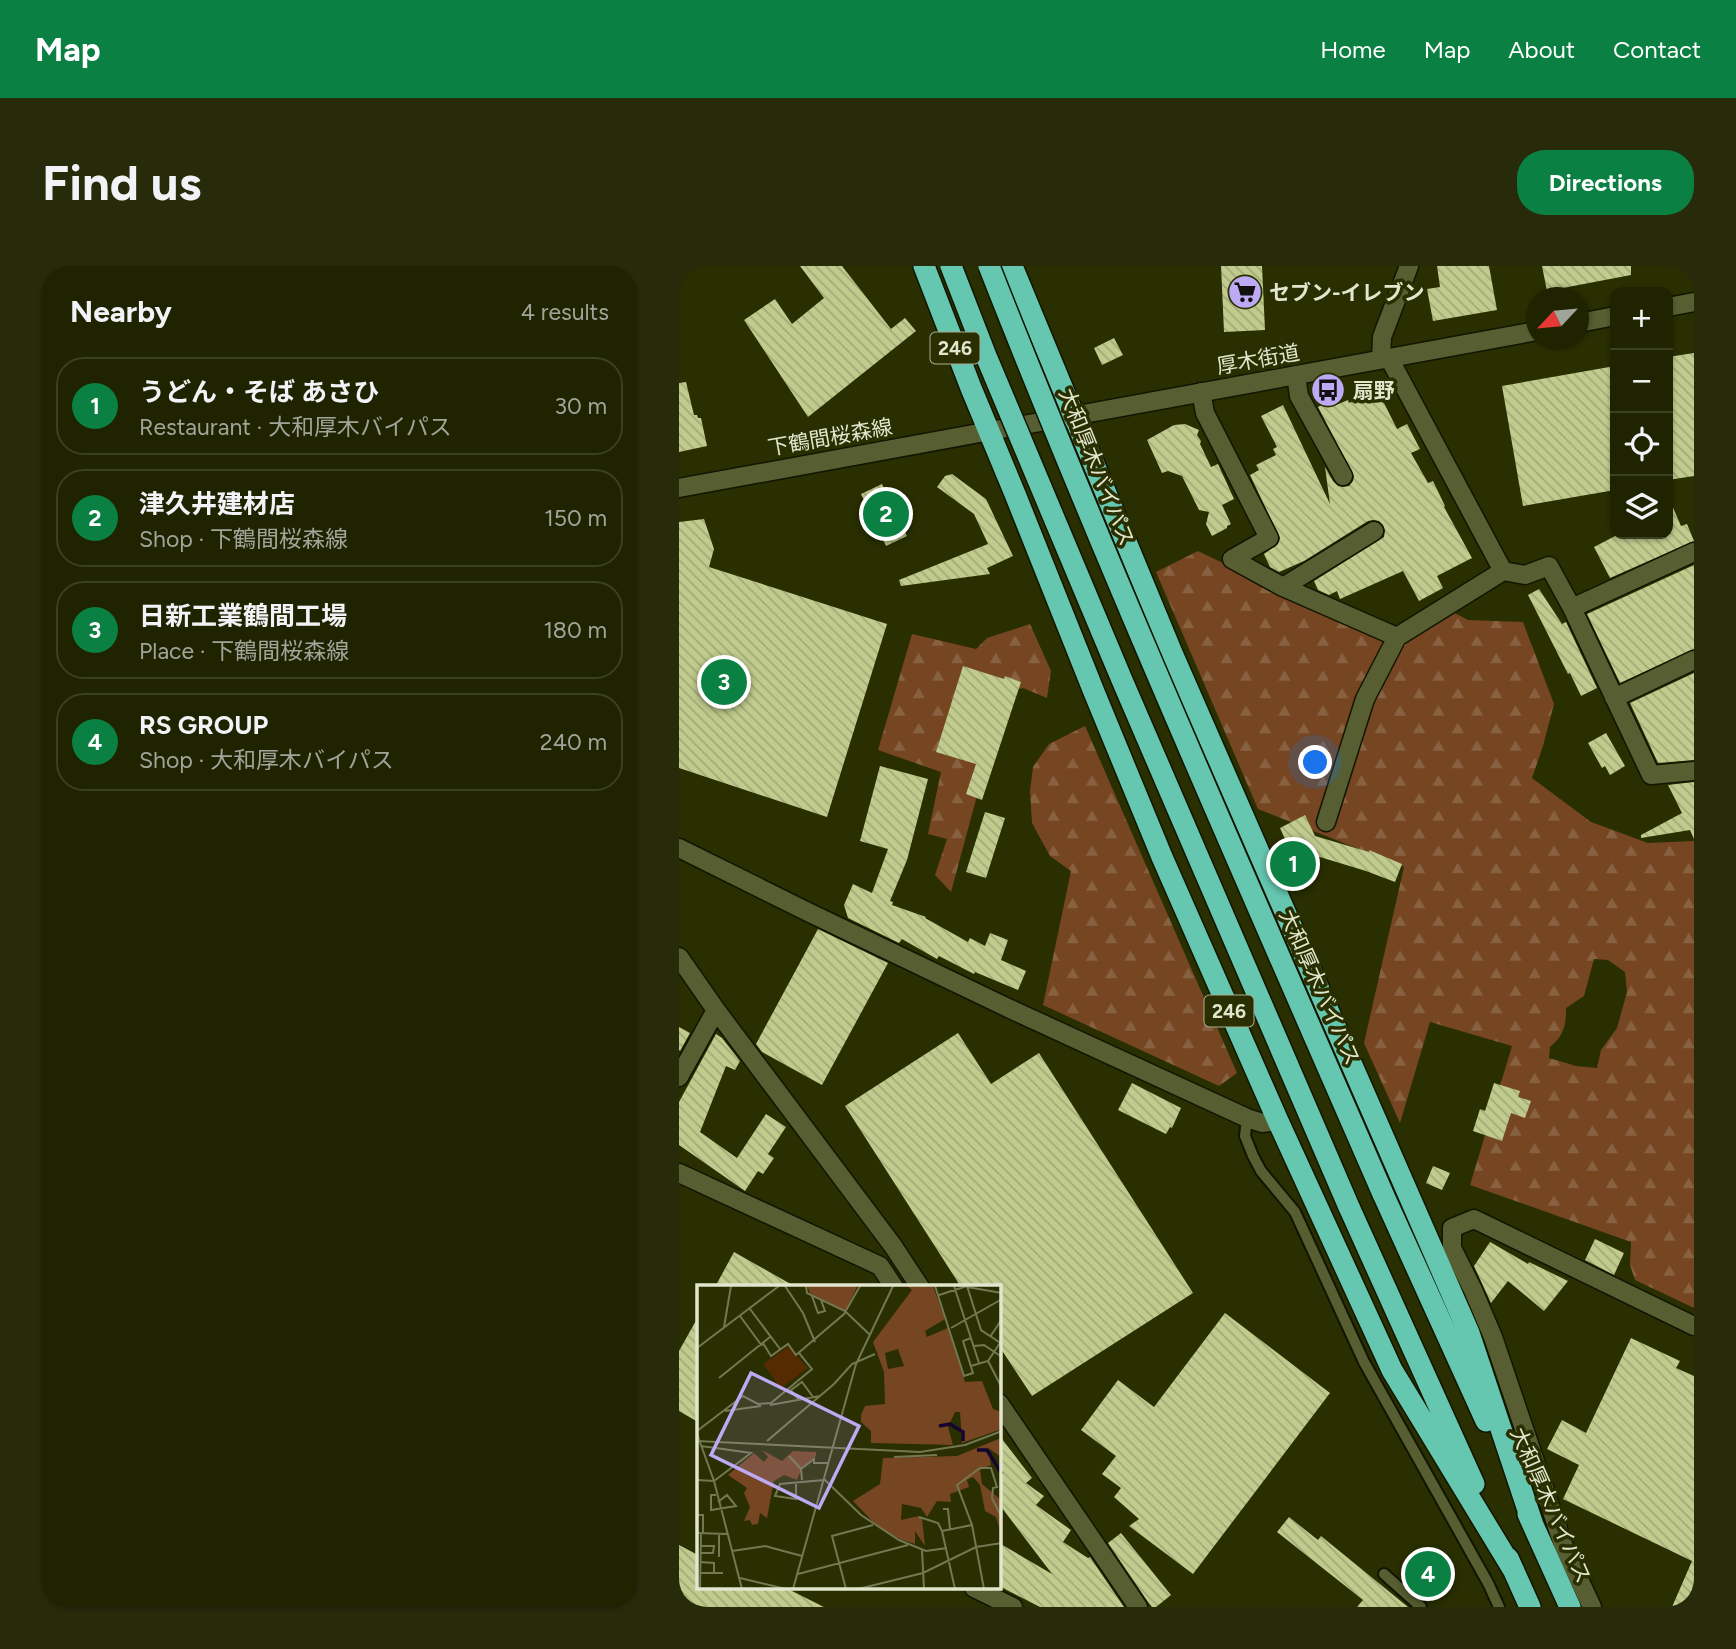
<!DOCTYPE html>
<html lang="en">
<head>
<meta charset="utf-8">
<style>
	:root { --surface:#1f2300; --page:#272b0a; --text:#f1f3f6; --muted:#a1a499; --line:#3c4022; --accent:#0b8043 }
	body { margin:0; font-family:Figtree,"Noto Sans JP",sans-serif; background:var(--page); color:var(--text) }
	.controls { position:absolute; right:21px; top:21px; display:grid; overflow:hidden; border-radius:14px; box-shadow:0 2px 5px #0004 }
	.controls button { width:63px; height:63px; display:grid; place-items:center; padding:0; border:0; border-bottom:2px solid var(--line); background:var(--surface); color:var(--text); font:35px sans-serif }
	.compass { position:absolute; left:847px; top:21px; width:63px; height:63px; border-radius:50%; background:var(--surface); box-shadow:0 2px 5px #0004; rotate:244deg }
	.you { position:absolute; left:637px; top:497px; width:24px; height:24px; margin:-18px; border:5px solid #fff; border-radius:50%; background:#1a73e8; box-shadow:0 0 0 10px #1a73e833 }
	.badge { display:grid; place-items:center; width:46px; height:46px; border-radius:50%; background:var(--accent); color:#fff; font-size:23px; font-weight:700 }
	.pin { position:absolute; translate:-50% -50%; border:4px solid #fff; box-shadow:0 2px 7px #0006 }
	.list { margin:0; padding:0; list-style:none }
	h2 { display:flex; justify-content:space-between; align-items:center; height:91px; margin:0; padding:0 28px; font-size:30px }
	h2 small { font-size:23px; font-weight:400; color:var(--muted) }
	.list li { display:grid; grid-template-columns:46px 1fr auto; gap:21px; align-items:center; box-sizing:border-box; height:98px; margin:0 14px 14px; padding:0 14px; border:2px solid var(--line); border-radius:28px }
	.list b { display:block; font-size:26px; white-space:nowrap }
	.list p { margin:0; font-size:23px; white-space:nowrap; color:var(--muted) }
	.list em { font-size:23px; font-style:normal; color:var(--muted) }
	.icon { flex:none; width:38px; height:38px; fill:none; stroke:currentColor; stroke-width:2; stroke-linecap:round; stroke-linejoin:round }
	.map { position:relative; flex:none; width:1015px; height:1341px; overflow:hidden; border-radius:28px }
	header { display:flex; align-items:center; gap:42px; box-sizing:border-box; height:98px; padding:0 35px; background:var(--accent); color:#fff }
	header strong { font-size:33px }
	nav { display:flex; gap:38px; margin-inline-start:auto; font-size:24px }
	.intro { display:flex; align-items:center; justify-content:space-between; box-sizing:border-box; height:168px; padding:0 42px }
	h1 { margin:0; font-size:49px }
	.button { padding:18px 32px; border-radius:28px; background:var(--accent); color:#fff; font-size:24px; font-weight:700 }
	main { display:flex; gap:42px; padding:0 42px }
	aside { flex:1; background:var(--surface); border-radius:28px; box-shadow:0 2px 5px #0004 }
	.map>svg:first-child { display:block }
	.forest { fill:url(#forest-firs); fill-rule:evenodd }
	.building { fill:url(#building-back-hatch) }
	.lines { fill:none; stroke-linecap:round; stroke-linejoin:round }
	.lane-casing { stroke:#121501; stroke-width:14 }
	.street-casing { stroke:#121501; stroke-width:21 }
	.secondary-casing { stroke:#121501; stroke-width:21 }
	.highway-casing { stroke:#121501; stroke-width:24 }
	.lane { stroke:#575e31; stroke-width:10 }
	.street { stroke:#575e31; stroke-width:18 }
	.secondary { stroke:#575e31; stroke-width:18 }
	.highway { stroke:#65c7b0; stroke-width:21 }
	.highway-bridge-casing { stroke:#121501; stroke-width:24; stroke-linecap:butt }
	.highway-bridge { stroke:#65c7b0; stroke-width:21 }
	.labels { text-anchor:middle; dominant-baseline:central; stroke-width:7; stroke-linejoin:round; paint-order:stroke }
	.shield { fill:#292f00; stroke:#aaaf90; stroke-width:2 }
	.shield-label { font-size:19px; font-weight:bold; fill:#e1e6cd }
	.poi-label { font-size:21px; font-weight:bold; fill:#e1e6cd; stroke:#292f00; text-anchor:start }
	.street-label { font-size:21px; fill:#e1e6cd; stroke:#292f00 }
	.inset-river { fill:none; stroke:#160430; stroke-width:3.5 }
	.inset-road { fill:none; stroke:#737852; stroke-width:2 }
	.view { fill:#bea9f5; fill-opacity:0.15; stroke:#bea9f5; stroke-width:3.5 }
	.inset-edge { fill:none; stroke:#e1e6cd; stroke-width:3.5 }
</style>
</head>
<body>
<header>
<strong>Map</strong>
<nav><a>Home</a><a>Map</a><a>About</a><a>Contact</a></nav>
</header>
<div class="intro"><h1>Find us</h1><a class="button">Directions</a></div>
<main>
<aside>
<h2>Nearby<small>4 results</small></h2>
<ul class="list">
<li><span class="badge">1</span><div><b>うどん・そば あさひ</b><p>Restaurant · 大和厚木バイパス</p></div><em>30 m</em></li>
<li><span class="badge">2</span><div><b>津久井建材店</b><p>Shop · 下鶴間桜森線</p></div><em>150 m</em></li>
<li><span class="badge">3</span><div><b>日新工業鶴間工場</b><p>Place · 下鶴間桜森線</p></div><em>180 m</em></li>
<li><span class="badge">4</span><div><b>RS GROUP</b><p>Shop · 大和厚木バイパス</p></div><em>240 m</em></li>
</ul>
</aside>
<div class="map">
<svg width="1015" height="1341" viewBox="0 0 1015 1341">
	<defs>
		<pattern id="forest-firs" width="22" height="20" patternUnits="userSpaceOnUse" patternTransform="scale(1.75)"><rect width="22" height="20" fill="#754621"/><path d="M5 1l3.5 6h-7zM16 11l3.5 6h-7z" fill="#886140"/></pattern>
		<pattern id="building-back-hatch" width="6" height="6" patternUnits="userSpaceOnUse" patternTransform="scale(1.75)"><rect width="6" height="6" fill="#c0cb8d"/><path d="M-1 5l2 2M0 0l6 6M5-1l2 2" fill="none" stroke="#a1aa79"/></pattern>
	</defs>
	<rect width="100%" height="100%" fill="#292f00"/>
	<path class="forest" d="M 519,285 L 701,373 L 764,341 L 789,354 L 844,356 L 875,438 L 864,480 L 853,512 L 912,556 L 969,577 L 1015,575 L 1015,1042 L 956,1014 L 951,999 L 952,976 L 791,919 L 833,780 L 751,756 L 721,857 L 685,777 L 725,601 L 579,543 L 477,306 ZM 915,693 L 929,694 L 946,706 L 948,726 L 938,762 L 922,784 L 918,802 L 897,800 L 870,792 L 871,781 C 885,769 887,760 887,742 L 905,730 Z
		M 351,358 L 372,405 L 368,432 L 344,422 L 326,426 L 272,626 L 256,609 L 268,573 L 249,568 L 262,506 L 199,484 L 233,368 L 297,383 L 308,372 Z
		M 406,460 L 558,807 L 540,820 L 364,739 L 392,605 L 371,590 L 353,557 L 351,525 L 354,501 L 370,478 Z"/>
	<path class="building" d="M 121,0 L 163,0 L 212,63 L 226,52 L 237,65 L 129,151 L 65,54 L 96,33 L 113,58 L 145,32 Z
		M 542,0 L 583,0 L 586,64 L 545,66 Z
		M 758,0 L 810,0 L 818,44 L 754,55 L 748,23 L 761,21 Z
		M 863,0 L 952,0 L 952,9 L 868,25 Z
		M 435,72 L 444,89 L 423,99 L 415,82 Z
		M 1015,87 L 1015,210 L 989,214 L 989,91 Z
		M 936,100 L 936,224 L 844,240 L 823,120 Z
		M 7,116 L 15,149 L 18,149 L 19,152 L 22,152 L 28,180 L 0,186 L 0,117 Z
		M 698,123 L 718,163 L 728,158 L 741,183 L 732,187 L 749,217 L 754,215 L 766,240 L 765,241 L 793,292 L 758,310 L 764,322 L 740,335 L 724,305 L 661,333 L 658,325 L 650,329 L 639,324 L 635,315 L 705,271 L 706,264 L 704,259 L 700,255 L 694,254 L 689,255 L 625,295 L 600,306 L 591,301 L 585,288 L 599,278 L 601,272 L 571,209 L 580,204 L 577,199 L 597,189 L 594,183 L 598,181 L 582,150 L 604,139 L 651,238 L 646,201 L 654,215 L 659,220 L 664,221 L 670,220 L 674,215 L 675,210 L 639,141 L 654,133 L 657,139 L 669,134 L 670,137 Z
		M 506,158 L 520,164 L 518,169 L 522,175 L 521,178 L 532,201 L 539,198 L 555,233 L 543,239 L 552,258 L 548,260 L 548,262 L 533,270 L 527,258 L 530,246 L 520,244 L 503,210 L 489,205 L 483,207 L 468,174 L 495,159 Z
		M 273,208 L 307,233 L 334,290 L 308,302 L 311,308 L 222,320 L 220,314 L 309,278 L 295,248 L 258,221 L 266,210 Z
		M 203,218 L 228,270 L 207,280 L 182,228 Z
		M 989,230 L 1002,260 L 1008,258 L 1015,275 L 931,312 L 915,281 L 940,268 L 989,268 Z
		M 25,253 L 35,283 L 30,301 L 208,358 L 148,551 L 0,502 L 0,256 Z
		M 1015,299 L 1015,383 L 941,417 L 908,348 Z
		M 860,323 L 883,358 L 887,356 L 918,422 L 902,430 L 891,407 L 889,408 L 849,329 Z
		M 284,400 L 325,413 L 326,410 L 342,416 L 303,534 L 287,528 L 297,498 L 257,486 Z
		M 1015,407 L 1015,494 L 979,497 L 951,437 Z
		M 927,467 L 946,500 L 931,509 L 926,500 L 923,502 L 909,477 Z
		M 201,500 L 249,513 L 228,594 L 211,635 L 214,636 L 213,639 L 247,651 L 246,652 L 289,676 L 291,672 L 306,680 L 311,667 L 329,674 L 322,694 L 347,705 L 339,724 L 296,706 L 295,708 L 260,690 L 258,693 L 223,673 L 220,677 L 169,652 L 165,639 L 174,618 L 193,627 L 209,583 L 181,575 Z
		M 1015,516 L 1015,573 L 1011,564 L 962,572 L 962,569 L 1003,547 L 989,519 Z
		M 306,546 L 326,552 L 307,612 L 287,606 Z
		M 626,549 L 636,570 L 690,586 L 690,584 L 723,598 L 716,616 L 687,605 L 631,588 L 626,606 L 608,614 L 596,589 L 610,582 L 601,562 Z
		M 139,663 L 209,697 L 143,819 L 83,786 L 77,778 Z
		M 0,761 L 11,767 L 1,785 L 0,784 Z
		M 279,767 L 312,818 L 360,787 L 514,1027 L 353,1130 L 320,1080 L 320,1021 L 282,1021 L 166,840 Z
		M 37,768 L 43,772 L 61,795 L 56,804 L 47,800 L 21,866 L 58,892 L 87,848 L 107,861 L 89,888 L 95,892 L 84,908 L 79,905 L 66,925 L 0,879 L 0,836 Z
		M 453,817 L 502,842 L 493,862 L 491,861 L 487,868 L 439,844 Z
		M 815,817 L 841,825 L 839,831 L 852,835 L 846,852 L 832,847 L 823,875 L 794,865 L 801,843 L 806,845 Z
		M 754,900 L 771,907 L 763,924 L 747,917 Z
		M 916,973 L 945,987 L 935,1009 L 906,994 Z
		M 811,976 L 849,998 L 850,996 L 889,1015 L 865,1045 L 829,1015 L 812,1037 L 795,1000 Z
		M 55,986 L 117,1021 L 36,1021 Z
		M 546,1047 L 651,1127 L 514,1308 L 450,1260 L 460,1253 L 435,1231 L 442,1222 L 423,1208 L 437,1190 L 402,1164 L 439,1114 L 475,1141 Z
		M 19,1051 L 19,1156 L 0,1145 L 0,1085 Z
		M 952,1072 L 1001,1095 L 997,1102 L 1015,1110 L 1015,1341 L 993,1341 L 1013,1295 L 884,1233 L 900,1199 L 868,1183 L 883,1154 L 907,1167 Z
		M 320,1169 L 353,1212 L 347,1217 L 365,1230 L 357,1239 L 392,1264 L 384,1276 L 409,1292 L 411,1291 L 445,1341 L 361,1341 L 320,1320 L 320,1277 L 373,1308 L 320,1238 Z
		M 610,1251 L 639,1274 L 642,1270 L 729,1341 L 678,1341 L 684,1334 L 598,1266 Z
		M 442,1267 L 492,1329 L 477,1341 L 473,1341 L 469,1336 L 429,1277 Z
		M 0,1279 L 19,1289 L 19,1322 L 107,1322 L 145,1341 L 0,1341 Z"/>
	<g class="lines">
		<g class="lane-casing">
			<path id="lane" d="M 568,852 L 566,870 L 574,890 L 582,905 L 616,946 L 685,1096 L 809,1317 L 820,1341
				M 705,1308 L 742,1341"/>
		</g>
		<g class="street-casing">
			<path id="street" d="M 710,92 L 824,305 L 846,309 L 870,300 L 893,342 L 972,509 L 1015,505
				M 702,93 L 703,71 L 730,0
				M 617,109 L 620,130 L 664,210
				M 522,126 L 526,147 L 590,272 L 553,293 L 604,321 L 718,371
				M 604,321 L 695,265
				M 893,342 L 1015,286
				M 935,432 L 1015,394
				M 647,556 L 686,433 L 718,371 L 824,305
				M 0,582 L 129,646 L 327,741 L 568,852 L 583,857 L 599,855
				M 0,691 L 37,744 L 214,980 L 241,1021
				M 0,811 L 37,744
				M 0,907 L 201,1000 L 215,1021
				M 320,1137 L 459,1341
				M 295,1322 L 334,1341
				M 913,1341 L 885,1281 L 814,1071 L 794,1024 L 773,982 L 773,962 L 795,953 L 1015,1060"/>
		</g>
		<g class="secondary-casing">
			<path id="secondary" d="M 989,41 L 1015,36
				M 900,57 L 936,50
				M 0,222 L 858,65"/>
		</g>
		<g class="highway-casing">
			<path id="highway" d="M 245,0 L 292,122 L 336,228 L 415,426 L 483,591 L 599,855 L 713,1104 L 835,1305
				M 333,0 L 493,387 L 790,1067 L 854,1259
				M 704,928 L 807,1155
				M 670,941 L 795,1218
				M 849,1248 L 891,1341
				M 829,1292 L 851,1341"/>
		</g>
		<use href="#lane" class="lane"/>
		<use href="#street" class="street"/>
		<use href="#secondary" class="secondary"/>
		<use href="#highway" class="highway"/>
		<g class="highway-bridge-casing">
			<path id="highway-bridge" d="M 272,0 L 307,90 L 443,414 L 670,941
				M 310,0 C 433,313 570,620 704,928"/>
		</g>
		<use href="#highway-bridge" class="highway-bridge"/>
	</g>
	<defs>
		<g id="supermarket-disc" transform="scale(1.75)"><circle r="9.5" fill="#bea9f5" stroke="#292f00"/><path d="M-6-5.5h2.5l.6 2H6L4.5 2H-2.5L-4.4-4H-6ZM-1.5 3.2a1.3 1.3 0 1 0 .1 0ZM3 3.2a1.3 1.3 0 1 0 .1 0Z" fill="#111"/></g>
		<g id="bus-disc" transform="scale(1.75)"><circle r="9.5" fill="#bea9f5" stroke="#292f00"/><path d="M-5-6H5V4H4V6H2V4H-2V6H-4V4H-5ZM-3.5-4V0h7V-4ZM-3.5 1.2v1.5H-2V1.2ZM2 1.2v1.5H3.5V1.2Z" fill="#111"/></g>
	</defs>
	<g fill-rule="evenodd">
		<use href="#supermarket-disc" x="566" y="26"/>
		<use href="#bus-disc" x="649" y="124"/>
	</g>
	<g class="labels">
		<g class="shield">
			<rect x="251.5" y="66.5" width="49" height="31" rx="5"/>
			<rect x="525.5" y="729.5" width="49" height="31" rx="5"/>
		</g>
		<g class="shield-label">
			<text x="276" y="82">246</text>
			<text x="550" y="745">246</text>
		</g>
		<g class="poi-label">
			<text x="590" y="26">セブン-イレブン</text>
			<text x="674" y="124">扇野</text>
		</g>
		<g class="street-label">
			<text transform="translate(579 93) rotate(-10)">厚木街道</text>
			<text transform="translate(151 171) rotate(-10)">下鶴間桜森線</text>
			<text transform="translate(418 201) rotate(68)">大和厚木バイパス</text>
			<text transform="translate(641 721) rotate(66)">大和厚木バイパス</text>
			<text transform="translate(872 1239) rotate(66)">大和厚木バイパス</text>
		</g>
	</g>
	<g transform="translate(18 1019)">
		<rect width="304" height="304" fill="#292f00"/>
		<path d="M 110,1 L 158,1 L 160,2 L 148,26 L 113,8 ZM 210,1 L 236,1 L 248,34 L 228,46 L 230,52 L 251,43 L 268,97 L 285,96 L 296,124 L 304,127 L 302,145 L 265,158 L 263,127 L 258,127 L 251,142 L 256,160 L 174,158 L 174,146 L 164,137 L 164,130 L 168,121 L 188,119 L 187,87 L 176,57 L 215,5 ZM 201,64 L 207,81 L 191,84 L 188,68 ZM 304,153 L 304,172 L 291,163 L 294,180 L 283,185 L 285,199 L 304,215 L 304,248 L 299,232 L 288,226 L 283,200 L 276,192 L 270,195 L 272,202 L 253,209 L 254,217 L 240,216 L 230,232 L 224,223 L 205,219 L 204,235 L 222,231 L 225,234 L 228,261 L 218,246 L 218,259 L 203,254 L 179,240 L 156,216 L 183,199 L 186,173 L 260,171 ZM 65,165 L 85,176 L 96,166 L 119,167 L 119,171 L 105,183 L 100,195 L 87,190 L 77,196 L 70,233 L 63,228 L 61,239 L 55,240 L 53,235 L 47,236 L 53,222 L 47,208 L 50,203 L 31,190 L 57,168 L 67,177 L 71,172 Z" fill="#754621" fill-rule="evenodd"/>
		<path d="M 91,62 L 111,83 L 84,103 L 66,79 Z" fill="#572b01"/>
		<path class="inset-river" d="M 242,141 L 253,139 L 266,147 L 266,156M 280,165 L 290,165 L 305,189"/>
		<path class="inset-road" d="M 88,1 L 106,28 L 118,57M 109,1 L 110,8 L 148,26 L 172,49M 238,1 L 267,91 L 276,88 L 266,56 L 274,53M 257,1 L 282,78M 270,2 L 305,8M 242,10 L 270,1 L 284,45 L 305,59M 115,11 L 121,28 L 128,26 L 124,15M 53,24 L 83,64M 43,31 L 65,61M 27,42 L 34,1M 254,43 L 305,14M 293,52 L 305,34M 66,58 L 74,71 L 91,59 L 99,70 L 147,29 L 163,1M 277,61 L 287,60 L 305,72M 0,63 L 82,1M 291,76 L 305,103M 274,81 L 291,76 L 305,55M 22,93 L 73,52M 101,114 L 94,105 L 105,97 L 116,112M 73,120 L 123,111M 28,126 L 64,121M 0,146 L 46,111 L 61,119 L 74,118 L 115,84 L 102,68M 0,149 L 17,196 L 45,304M 0,156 L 223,167 L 268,160 L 305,146M 70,156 L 137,99 L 155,79 L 178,69M 92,171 L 104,184 L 105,195M 197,172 L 240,170M 104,184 L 117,174 L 117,178 L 132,178M 127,194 L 164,230 L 202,255 L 229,266 L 250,263M 0,195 L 17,196 L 54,168 L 4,161M 99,199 L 99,214 L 78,211 L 83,199 L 127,195M 19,210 L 14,210 L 14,225 L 39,221 L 30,210 L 21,217M 246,224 L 251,224 L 253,244M 0,230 L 6,230 L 6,248M 222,232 L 241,238 L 245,246M 0,248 L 30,249M 225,265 L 227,304M 35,266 L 68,261 L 105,271M 4,268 L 16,268 L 17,261 L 4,261M 22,272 L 22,249M 3,277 L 17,278 L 17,288M 3,288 L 26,288M 101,289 L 211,260M 43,293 L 89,304M 3,304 L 4,248M 96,304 L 159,79 L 196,1M 149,304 L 135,251 L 176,240M 161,304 L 226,288 L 279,262 L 305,258M 258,304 L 245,246 L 275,240M 287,304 L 275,240 L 260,200 L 283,183 L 294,183 L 300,202 L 296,203 L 295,213 L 305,233"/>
		<path class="view" d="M 54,88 L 162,141 L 122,223 L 14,170 Z"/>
		<rect width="304" height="304" class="inset-edge"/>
	</g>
</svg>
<div class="controls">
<button>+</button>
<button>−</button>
<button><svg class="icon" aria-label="locate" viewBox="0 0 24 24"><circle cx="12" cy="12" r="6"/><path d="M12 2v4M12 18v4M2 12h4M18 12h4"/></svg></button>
<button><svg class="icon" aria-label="layers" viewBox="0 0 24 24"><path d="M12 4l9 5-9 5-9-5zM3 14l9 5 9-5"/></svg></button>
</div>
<svg class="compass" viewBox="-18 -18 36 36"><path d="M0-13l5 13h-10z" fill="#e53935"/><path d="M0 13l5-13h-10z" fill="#a1a499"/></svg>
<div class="you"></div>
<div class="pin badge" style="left:614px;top:598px">1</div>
<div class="pin badge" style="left:207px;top:248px">2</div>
<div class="pin badge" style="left:45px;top:416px">3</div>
<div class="pin badge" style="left:749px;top:1308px">4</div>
</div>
</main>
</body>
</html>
